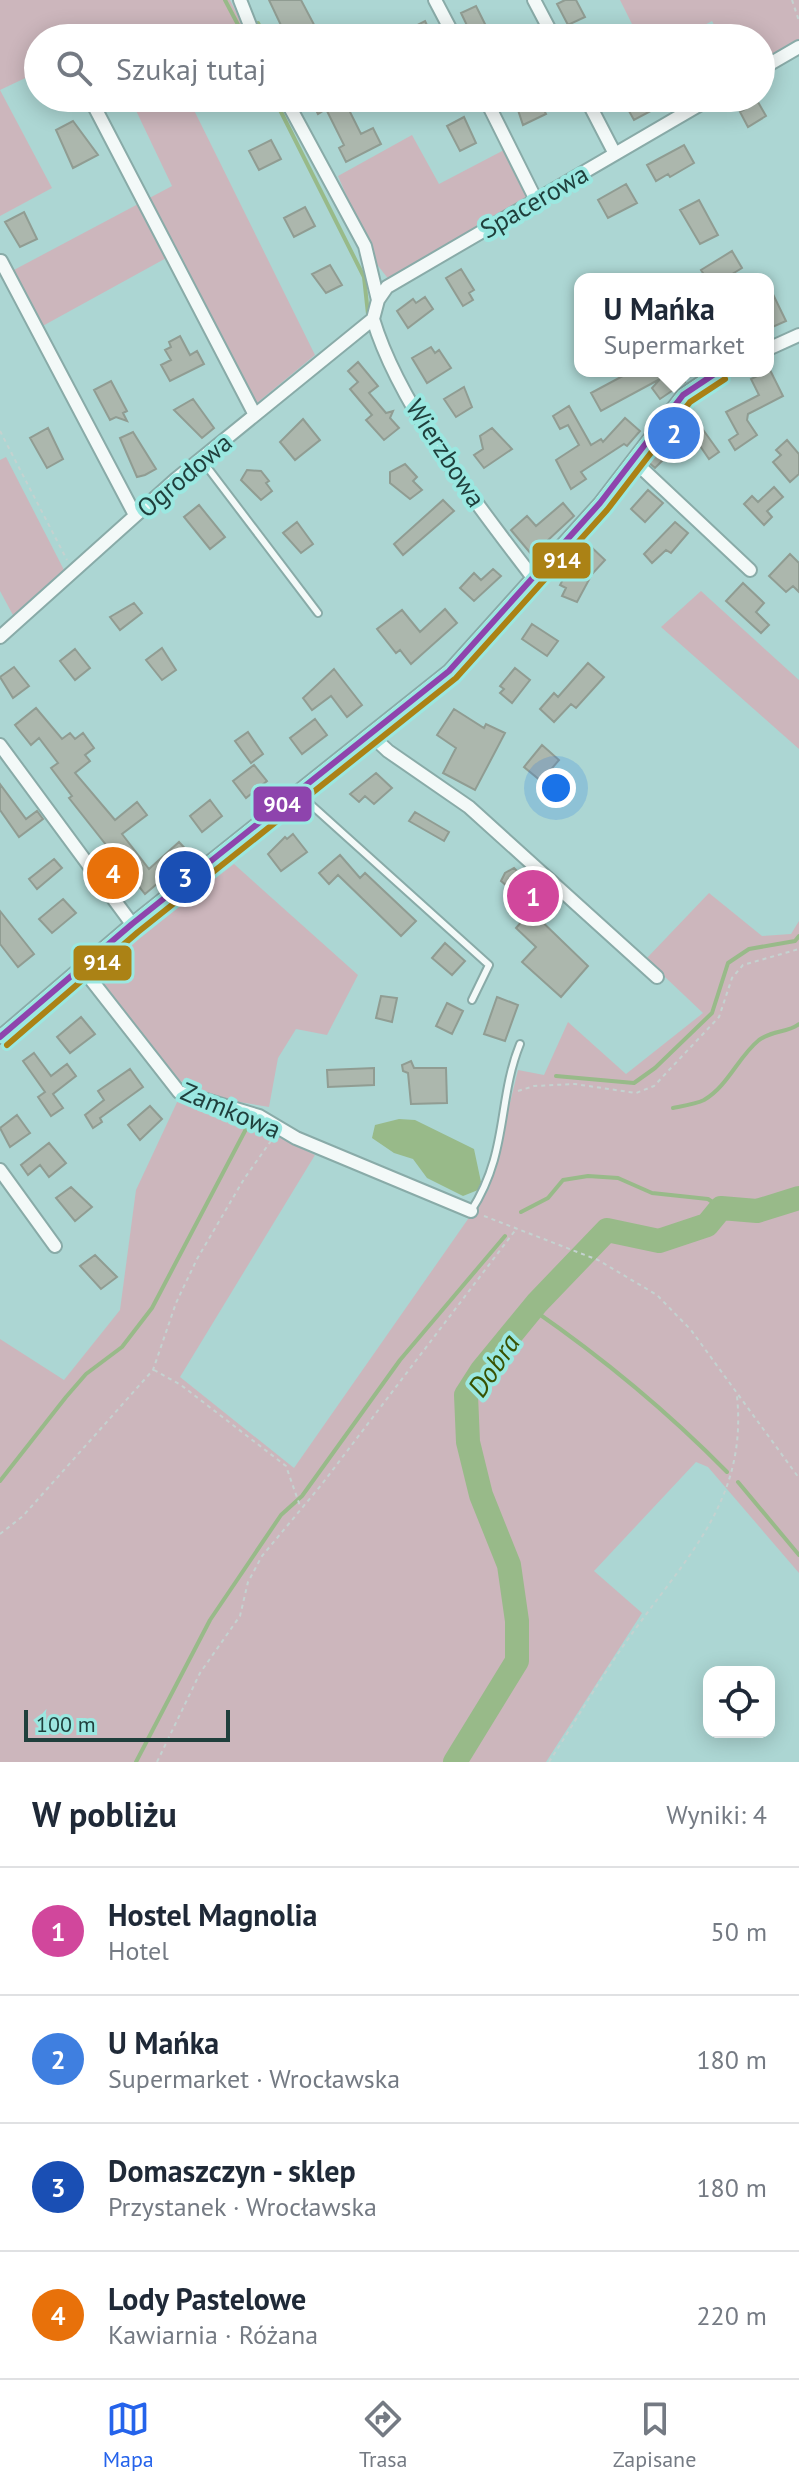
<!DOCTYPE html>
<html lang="pl">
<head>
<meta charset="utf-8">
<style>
	:root { --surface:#fff; --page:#f2f2f3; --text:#1f2937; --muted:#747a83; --line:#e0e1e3; --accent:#2563eb }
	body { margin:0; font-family:"PT Sans",sans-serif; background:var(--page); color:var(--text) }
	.controls { position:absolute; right:24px; bottom:24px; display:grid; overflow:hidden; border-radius:16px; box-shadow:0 4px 20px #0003 }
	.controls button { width:72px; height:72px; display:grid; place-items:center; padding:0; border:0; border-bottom:2px solid var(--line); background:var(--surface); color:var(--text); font:40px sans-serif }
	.scale { position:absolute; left:24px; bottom:20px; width:206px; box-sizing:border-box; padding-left:8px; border:4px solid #1f3f3c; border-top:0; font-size:22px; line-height:28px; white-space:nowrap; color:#1f3f3c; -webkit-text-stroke:6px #9be8e1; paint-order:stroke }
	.you { position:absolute; left:556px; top:788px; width:28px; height:28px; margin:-20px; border:6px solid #fff; border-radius:50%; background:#1a73e8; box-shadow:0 0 0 12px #1a73e833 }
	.badge { display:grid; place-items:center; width:52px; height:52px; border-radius:50%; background:var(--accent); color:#fff; font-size:26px; font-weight:700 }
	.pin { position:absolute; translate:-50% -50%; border:4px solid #fff; box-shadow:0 2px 8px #0006 }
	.popup { position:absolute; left:574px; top:273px; width:200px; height:104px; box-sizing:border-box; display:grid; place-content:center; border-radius:16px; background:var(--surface); filter:drop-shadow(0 2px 6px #0005); font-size:26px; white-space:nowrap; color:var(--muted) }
	.popup b { font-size:30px; color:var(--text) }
	.popup::after { content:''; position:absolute; left:50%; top:100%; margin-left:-16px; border:16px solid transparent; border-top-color:var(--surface) }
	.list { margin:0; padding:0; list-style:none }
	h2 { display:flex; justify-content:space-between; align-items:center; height:104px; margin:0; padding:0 32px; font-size:34px }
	h2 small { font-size:26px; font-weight:400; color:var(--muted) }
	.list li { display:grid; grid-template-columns:52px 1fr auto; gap:24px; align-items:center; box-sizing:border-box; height:128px; padding:0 32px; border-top:2px solid var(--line) }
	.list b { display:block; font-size:30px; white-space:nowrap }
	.list p { margin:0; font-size:26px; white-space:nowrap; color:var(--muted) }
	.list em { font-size:26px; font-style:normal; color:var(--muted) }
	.icon { flex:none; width:44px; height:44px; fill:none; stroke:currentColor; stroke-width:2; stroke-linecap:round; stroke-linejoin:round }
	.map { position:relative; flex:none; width:799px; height:1762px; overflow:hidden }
	.search { position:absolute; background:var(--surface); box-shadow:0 4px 20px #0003; left:24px; right:24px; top:24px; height:88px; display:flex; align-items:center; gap:20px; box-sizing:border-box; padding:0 28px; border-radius:44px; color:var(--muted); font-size:30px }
	.sheet { height:616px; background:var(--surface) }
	nav { display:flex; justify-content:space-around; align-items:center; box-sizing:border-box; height:112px; border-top:2px solid var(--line); background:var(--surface); font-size:22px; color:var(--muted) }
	nav a { display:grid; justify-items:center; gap:4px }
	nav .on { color:var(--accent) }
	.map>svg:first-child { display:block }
	.green { fill:#ccb6bc }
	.water { fill:#98ba89 }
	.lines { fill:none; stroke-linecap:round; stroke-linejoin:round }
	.stream { stroke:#98ba89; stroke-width:4 }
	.river { stroke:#98ba89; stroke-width:24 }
	.building { fill:#acb7ad; stroke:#909c92; stroke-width:2 }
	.lane-casing { stroke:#89aba8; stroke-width:10 }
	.street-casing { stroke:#89aba8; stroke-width:16 }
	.path { stroke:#c4d2d0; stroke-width:2; stroke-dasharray:4 4; stroke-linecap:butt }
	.lane { stroke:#f3f9f8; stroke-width:6 }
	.street { stroke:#f3f9f8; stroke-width:12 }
	.bus-1-casing { stroke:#9be8e1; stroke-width:12 }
	.bus-2-casing { stroke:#9be8e1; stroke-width:12 }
	.bus-1 { stroke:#8e44ad; stroke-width:6 }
	.bus-2 { stroke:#ab8215; stroke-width:6 }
	.labels { text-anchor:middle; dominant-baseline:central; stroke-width:8; stroke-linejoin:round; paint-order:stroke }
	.street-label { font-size:26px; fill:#1f3f3c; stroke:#9be8e1 }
	.water-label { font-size:28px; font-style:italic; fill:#385202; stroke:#9be8e1 }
	.line-badge { stroke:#9be8e1; stroke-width:3 }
	.badge-label { font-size:22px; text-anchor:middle; font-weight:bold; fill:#fff }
</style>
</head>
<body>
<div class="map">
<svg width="799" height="1762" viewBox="0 0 799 1762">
	<rect width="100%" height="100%" fill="#acd6d3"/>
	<path class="green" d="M 0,0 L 230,0 L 249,38 L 38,38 L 38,72 L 0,90 L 52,188 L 0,216 Z
		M 620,0 L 799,0 L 799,39 L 761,62 L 761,38 L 721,38 L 712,21 L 680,38 L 639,38 Z
		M 130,98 L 188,98 L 315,355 L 257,403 L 204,308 L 179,251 L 39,328 L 12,271 L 172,186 Z
		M 412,135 L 439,184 L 504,150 L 528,200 L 390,281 L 375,262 L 338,176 Z
		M 6,457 L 64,570 L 14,617 L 0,591 L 0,460 Z
		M 701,591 L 799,680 L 799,749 L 661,627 Z
		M 234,864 L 358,975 L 327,1035 L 296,1029 L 278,1058 L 269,1107 L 209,1097 L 172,1076 L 98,981 L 108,962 Z
		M 709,893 L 762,936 L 791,934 L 799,921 L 799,1573 L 708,1467 L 696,1462 L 594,1571 L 642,1613 L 546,1762 L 462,1762 L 505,1683 L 525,1659 L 525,1627 L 513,1564 L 486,1497 L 477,1460 L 474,1412 L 476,1387 L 509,1341 L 503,1336 L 477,1367 L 463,1393 L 463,1413 L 478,1497 L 507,1568 L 512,1658 L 447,1762 L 0,1762 L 0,1339 L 64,1380 L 120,1310 L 136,1190 L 179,1098 L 250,1123 L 315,1155 L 180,1377 L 294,1468 L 489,1189 L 518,1070 L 544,1075 L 568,1022 L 626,1074 L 703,1013 L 646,959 Z"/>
	<path class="water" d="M 399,1119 L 415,1120 L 474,1149 L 481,1182 L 478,1190 L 463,1196 L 427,1178 L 413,1159 L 394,1153 L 372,1138 L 375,1125 Z"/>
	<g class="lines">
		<path class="stream" d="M 225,0 L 245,38
			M 258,23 L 266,38
			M 275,100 L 364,277 L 368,314
			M 556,1076 L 634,1083 L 655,1068 L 712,1013 L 728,963 L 749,949 L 795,941 L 799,936
			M 673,1108 C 683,1106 696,1104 704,1100 C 728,1086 738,1057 759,1040 C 773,1030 787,1033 799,1024
			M 521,1212 L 548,1198 L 563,1180 L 588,1176 L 618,1178 L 652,1193 L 708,1199 L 721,1208
			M 532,1309 C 603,1358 667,1411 727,1472
			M 0,1481 L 66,1397 L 86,1374 L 122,1347 L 152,1308 L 246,1129
			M 738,1482 L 799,1555
			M 136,1762 L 210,1620 L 281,1515 L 302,1496 L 400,1360 L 505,1236"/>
		<path class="river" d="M 455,1762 L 517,1661 L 517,1621 L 509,1565 L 481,1495 L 468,1442 L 466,1395 L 482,1370 L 537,1303 L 607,1230 L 659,1241 L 707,1225 L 721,1208 L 757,1211 L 799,1198"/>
	</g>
	<path class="building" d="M 269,0 L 301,0 L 319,34 L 312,38 L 287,38 Z
		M 565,0 L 576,0 L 585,17 L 568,25 L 557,4 Z
		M 476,6 L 492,38 L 473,38 L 461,13 Z
		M 425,21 L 433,38 L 392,38 Z
		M 310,98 L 348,98 L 344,100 L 361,134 L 373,128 L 381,144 L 346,162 L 339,148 L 344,145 L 326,109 L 318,114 Z
		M 538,98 L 546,114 L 523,125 L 517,107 Z
		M 636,98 L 675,98 L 634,120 L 625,104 Z
		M 758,102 L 766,116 L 748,127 L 740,112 Z
		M 464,117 L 476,143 L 460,151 L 447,126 Z
		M 73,121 L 98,155 L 73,168 L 56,130 Z
		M 271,140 L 281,159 L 259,170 L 249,151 Z
		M 684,145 L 694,163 L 670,177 L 668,174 L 656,181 L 647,165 Z
		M 626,184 L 637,203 L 608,218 L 598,200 Z
		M 699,200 L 718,235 L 700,244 L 680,210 Z
		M 305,207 L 315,226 L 294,237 L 284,218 Z
		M 24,212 L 37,239 L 20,247 L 5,222 Z
		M 732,251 L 742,268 L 724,279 L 707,279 L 701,270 Z
		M 330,265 L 342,285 L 326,293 L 312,274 Z
		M 461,269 L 474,290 L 469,293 L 473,300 L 463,306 L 446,278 Z
		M 768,284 L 786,321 L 768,329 Z
		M 425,297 L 433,309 L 408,328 L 397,311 L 413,299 L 416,303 Z
		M 180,336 L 190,355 L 197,351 L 204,364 L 170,381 L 161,365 L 171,360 L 165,350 L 171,347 L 169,342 Z
		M 431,347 L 435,353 L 439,350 L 451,368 L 427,383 L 412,358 Z
		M 358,362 L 378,386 L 369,393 L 386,413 L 393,411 L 390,418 L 399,428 L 384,440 L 366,420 L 372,415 L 350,389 L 358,382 L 348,371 Z
		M 770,370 L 783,396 L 748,414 L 747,420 L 757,435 L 735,450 L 729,440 L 738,434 L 726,412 L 759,395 L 751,379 Z
		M 632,371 L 679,371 L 685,382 L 660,399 L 652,388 L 660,379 L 601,411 L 591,393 Z
		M 111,381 L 127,411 L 123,413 L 127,421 L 116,417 L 110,420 L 94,390 Z
		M 464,387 L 472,407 L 456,417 L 444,399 Z
		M 193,399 L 214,428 L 202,438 L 174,410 Z
		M 569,406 L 591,445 L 601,439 L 603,442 L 625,418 L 640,431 L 627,446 L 624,444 L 581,472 L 586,479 L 571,489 L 556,460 L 579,445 L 568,425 L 560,429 L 553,416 Z
		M 303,419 L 320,440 L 295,460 L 280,442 Z
		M 696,420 L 719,452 L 709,459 L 694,437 L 683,448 L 679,444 L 655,468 L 646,460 L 680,426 L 683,430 Z
		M 48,428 L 63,459 L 47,468 L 30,438 Z
		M 492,428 L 512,449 L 484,468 L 474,455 L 483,449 L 480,436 Z
		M 133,432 L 156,469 L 145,475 L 137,477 L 120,438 Z
		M 787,440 L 799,454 L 799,474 L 790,482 L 773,462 L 781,455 L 776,450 Z
		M 405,464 L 417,477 L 413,481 L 422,490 L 410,499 L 390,483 L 390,472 Z
		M 247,470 L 261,471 L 269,481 L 266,483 L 272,491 L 261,500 L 241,480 Z
		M 774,487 L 783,497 L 767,511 L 772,517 L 764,525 L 744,504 L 752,496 L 758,502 Z
		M 648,490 L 663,503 L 645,522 L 631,509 Z
		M 443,500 L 454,511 L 403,555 L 394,544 Z
		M 563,503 L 574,516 L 532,555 L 511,530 L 527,516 L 536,526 Z
		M 199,505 L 225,537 L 210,549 L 184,517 Z
		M 297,522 L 313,544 L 301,553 L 283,533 Z
		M 675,522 L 688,533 L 671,553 L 666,550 L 652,563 L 644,554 Z
		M 589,545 L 605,560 L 592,574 L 577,602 L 562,596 L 566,588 L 560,585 L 572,563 Z
		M 790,554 L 799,563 L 799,592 L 793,586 L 786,592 L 769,576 Z
		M 493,569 L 501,576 L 474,601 L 460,588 L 474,573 L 481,580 Z
		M 743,583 L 764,603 L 756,612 L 769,625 L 761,633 L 726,601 Z
		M 134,603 L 142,613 L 120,630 L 110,617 Z
		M 445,609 L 457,623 L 411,664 L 400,650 L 396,653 L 377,629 L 402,610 L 420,632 Z
		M 532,624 L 558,641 L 547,656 L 522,639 Z
		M 162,648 L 176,670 L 162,680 L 146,660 Z
		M 75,649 L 90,668 L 75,680 L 60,661 Z
		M 588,663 L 604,677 L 576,708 L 571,704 L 554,722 L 540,709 L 554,693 L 558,697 Z
		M 14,667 L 29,686 L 13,698 L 0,677 Z
		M 515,668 L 530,680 L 512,703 L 500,693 L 504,689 L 500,686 Z
		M 334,669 L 362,705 L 347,717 L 331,696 L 312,710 L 303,698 Z
		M 36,708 L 62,739 L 70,733 L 75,739 L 83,733 L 94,748 L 85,755 L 90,761 L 75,773 L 115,820 L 137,802 L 147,815 L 122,834 L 149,869 L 179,842 L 191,855 L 145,894 L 69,798 L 72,796 L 51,768 L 58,763 L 39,738 L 31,745 L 15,725 Z
		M 454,709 L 484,728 L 486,724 L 505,733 L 475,790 L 443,773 L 456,748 L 437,735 Z
		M 315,719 L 327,735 L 302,754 L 290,738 Z
		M 248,732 L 263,754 L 251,763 L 235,741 Z
		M 542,745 L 559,760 L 541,781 L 524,767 Z
		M 254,765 L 267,781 L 246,798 L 233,781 Z
		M 376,773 L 392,788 L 374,804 L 365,796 L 359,802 L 350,794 Z
		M 0,784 L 26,819 L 37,811 L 43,819 L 19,837 L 0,810 Z
		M 210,800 L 222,816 L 202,832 L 190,816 Z
		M 415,812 L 449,832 L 444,841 L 409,821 Z
		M 293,834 L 307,852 L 281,871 L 268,854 L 285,837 L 287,839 Z
		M 340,855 L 360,878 L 365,873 L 416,921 L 401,936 L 338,875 L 329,884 L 319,873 Z
		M 54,859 L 62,868 L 37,889 L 29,879 Z
		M 514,868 L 532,886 L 521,898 L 501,881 L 505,873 Z
		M 63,899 L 76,913 L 52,933 L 39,919 Z
		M 0,911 L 34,954 L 18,967 L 0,944 Z
		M 531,911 L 588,966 L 561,997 L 522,962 L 536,947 L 516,928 Z
		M 445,943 L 465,961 L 452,975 L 432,958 Z
		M 381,996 L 397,998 L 392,1022 L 376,1018 Z
		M 497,997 L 518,1005 L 505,1041 L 484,1034 Z
		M 447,1003 L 463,1011 L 452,1034 L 436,1026 Z
		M 81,1017 L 95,1034 L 70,1053 L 57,1037 Z
		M 34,1053 L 51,1076 L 67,1064 L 76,1076 L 53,1094 L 63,1108 L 51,1116 L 38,1097 L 45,1092 L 23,1061 Z
		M 411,1061 L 414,1068 L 446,1068 L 447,1103 L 411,1104 L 408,1073 L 403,1071 L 402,1065 Z
		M 374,1068 L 374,1085 L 328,1087 L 327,1070 Z
		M 130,1069 L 143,1087 L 100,1118 L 102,1122 L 93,1128 L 85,1115 L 104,1100 L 98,1091 Z
		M 150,1106 L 162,1119 L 140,1140 L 128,1125 Z
		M 17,1115 L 30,1133 L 10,1147 L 0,1128 Z
		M 49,1143 L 66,1163 L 49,1177 L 40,1165 L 28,1175 L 21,1165 Z
		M 71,1187 L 92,1207 L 75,1221 L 56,1198 Z
		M 95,1255 L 117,1277 L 101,1289 L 80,1266 Z"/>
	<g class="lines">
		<g class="lane-casing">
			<path id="lane" d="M 201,459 L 318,613
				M 298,793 L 489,965 L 472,1000
				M 471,1211 C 509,1152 497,1101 520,1044"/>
		</g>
		<g class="street-casing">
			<path id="street" d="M 240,0 L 255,38
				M 435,0 L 455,38
				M 534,0 L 554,38
				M 761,69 L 799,47
				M 285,98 L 365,246 L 378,300
				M 485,98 L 536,200
				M 586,98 L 615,154
				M 93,104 L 255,415
				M 1,261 L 135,515
				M 373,319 L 378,300 L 387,287 L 711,98
				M 373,319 C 399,406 479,507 534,579
				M 768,349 L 799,335
				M 633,460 L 750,570
				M 0,637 L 175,480 L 373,319
				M 372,736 L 388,751 L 469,807 L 657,977
				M 0,745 L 132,924
				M 82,968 L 179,1092 L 259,1116 L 296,1138 L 471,1211
				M 0,1037 L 132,924 L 449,671 L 600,503 L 683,395 L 719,371
				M 0,1170 L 55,1246"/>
		</g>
		<path class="path" d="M 792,0 L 799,21
			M 0,431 L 67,560
			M 518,1091 L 534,1086 L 575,1084 L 636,1093 L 654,1086 L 719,1017 L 732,978 L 743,965 L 799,949
			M 484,1216 L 598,1260 L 657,1295 L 691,1330 L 799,1478
			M 154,1370 L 181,1385 L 286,1466 L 300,1506
			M 0,1534 L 23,1516 L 153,1370 L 176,1303 L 197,1259 L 244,1179 L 273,1138
			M 157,1762 L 200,1673 L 240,1616 L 248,1582 L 262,1556 L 322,1484 L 517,1228
			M 549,1762 C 579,1716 606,1668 639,1624 C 693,1550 747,1495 737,1396"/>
		<use href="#lane" class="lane"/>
		<use href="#street" class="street"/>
		<g class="bus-1-casing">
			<path id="bus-1" d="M 0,1037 L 132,924 L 449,671 L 600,503 L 683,395 L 719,371"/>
		</g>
		<g class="bus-2-casing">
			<path id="bus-2" d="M 7,1045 L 138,932 L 456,678 L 607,510 L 690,402 L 725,379"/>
		</g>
		<use href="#bus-1" class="bus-1"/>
		<use href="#bus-2" class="bus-2"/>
	</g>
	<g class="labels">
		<g class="street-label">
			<text transform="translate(534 201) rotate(-30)">Spacerowa</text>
			<text transform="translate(446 453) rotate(57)">Wierzbowa</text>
			<text transform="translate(184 475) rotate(-40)">Ogrodowa</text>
			<text transform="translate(231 1110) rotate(23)">Zamkowa</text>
		</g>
		<g class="water-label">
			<text transform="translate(493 1365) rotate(-56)">Dobra</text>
		</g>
	</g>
	<g class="line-badge">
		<rect x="531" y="541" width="61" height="39" rx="8" fill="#ab8215"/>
		<rect x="252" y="785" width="61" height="38" rx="8" fill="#8e44ad"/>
		<rect x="72" y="944" width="61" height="38" rx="8" fill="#ab8215"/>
	</g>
	<g class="badge-label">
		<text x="562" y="568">914</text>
		<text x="282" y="812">904</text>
		<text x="102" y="970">914</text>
	</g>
</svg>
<div class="controls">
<button><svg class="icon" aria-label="locate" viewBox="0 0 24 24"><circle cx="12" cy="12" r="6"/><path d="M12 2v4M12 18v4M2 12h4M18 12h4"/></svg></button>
</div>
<div class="scale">100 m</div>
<div class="you"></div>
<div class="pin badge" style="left:533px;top:896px;background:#d1479c">1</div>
<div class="pin badge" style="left:674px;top:433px;background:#3f7fe0">2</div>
<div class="popup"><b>U Mańka</b>Supermarket</div>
<div class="pin badge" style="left:185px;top:877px;background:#1a4fb4">3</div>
<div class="pin badge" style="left:113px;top:873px;background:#e8710a">4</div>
<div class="search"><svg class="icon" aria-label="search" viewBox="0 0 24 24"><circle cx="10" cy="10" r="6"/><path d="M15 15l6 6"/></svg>Szukaj tutaj</div>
</div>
<section class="sheet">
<h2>W pobliżu<small>Wyniki: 4</small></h2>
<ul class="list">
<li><span class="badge" style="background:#d1479c">1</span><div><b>Hostel Magnolia</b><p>Hotel</p></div><em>50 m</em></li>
<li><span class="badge" style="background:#3f7fe0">2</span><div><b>U Mańka</b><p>Supermarket · Wrocławska</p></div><em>180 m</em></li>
<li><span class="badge" style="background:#1a4fb4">3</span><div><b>Domaszczyn - sklep</b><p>Przystanek · Wrocławska</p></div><em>180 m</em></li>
<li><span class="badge" style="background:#e8710a">4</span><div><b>Lody Pastelowe</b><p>Kawiarnia · Różana</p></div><em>220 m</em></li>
</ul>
</section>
<nav>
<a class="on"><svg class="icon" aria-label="map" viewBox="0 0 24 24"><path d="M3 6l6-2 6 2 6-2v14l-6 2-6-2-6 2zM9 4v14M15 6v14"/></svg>Mapa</a>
<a><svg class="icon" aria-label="directions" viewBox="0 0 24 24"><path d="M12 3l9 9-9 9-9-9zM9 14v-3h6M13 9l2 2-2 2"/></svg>Trasa</a>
<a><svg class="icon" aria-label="saved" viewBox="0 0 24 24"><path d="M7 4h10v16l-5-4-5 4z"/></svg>Zapisane</a>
</nav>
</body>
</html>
